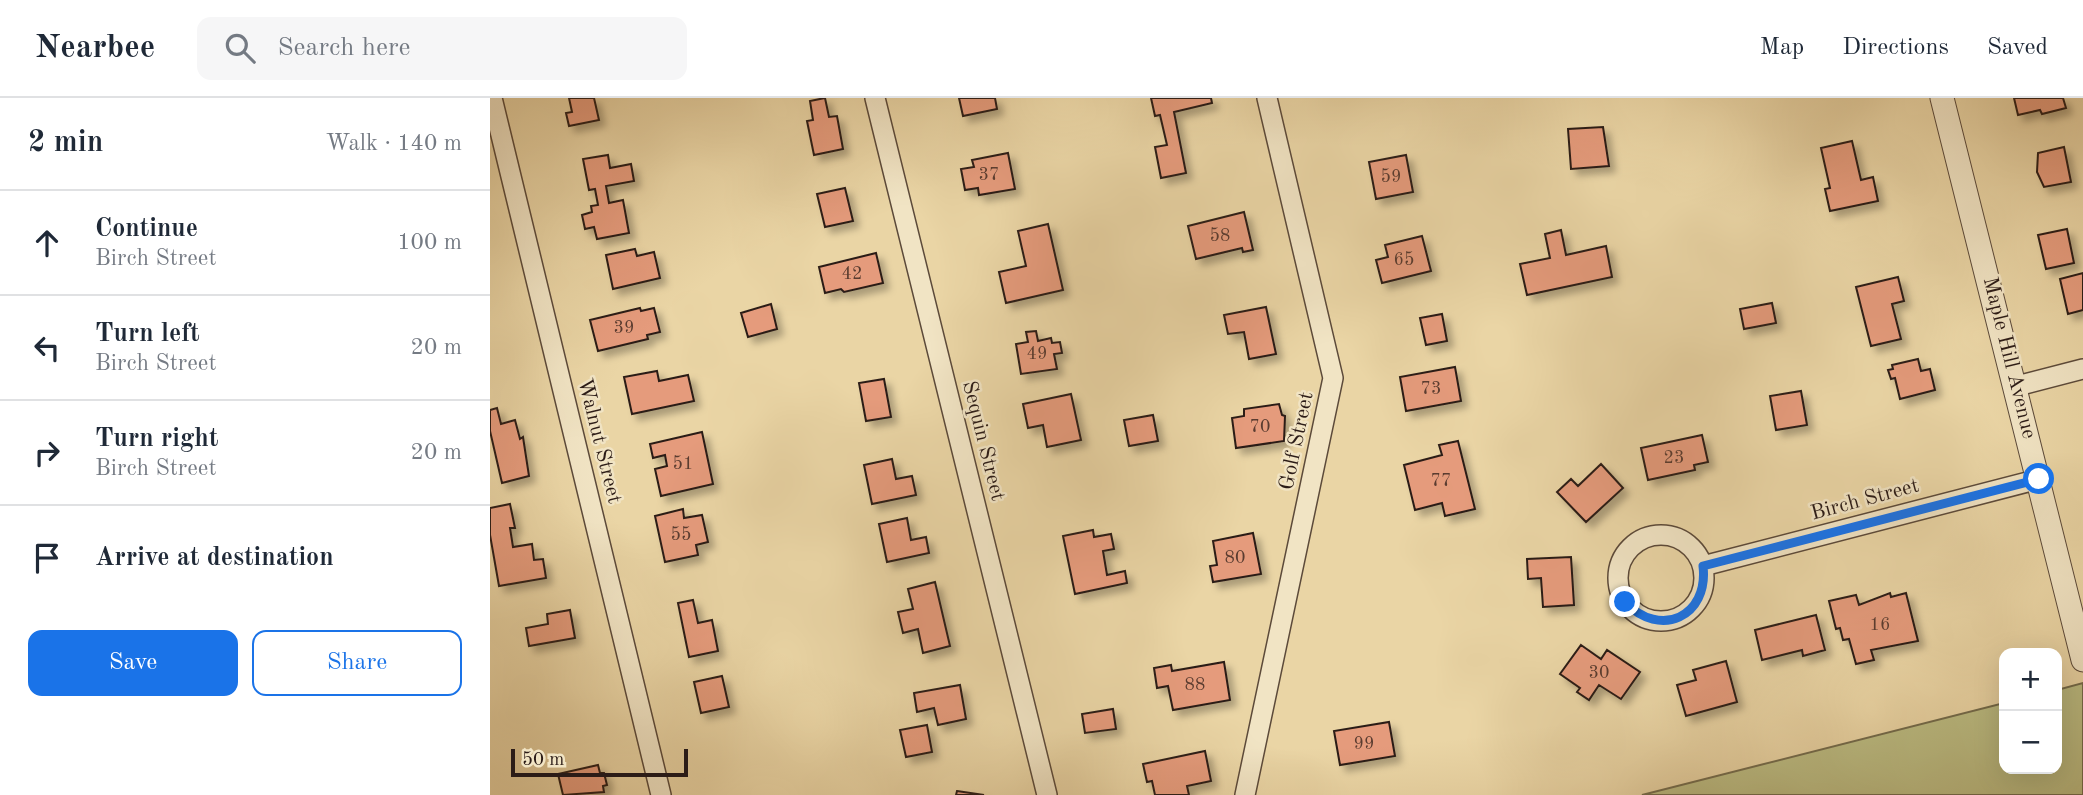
<!DOCTYPE html>
<html lang="en">
<head>
<meta charset="utf-8">
<style>
	:root { --surface:#fff; --page:#f6f6f7; --text:#1f2937; --muted:#747a83; --line:#e0e1e3; --accent:#1a73e8 }
	body { margin:0; font-family:"Old Standard TT",serif; background:var(--page); color:var(--text) }
	.controls { position:absolute; right:21px; bottom:21px; display:grid; overflow:hidden; border-radius:14px; box-shadow:0 7px 28px #0002 }
	.controls button { width:63px; height:63px; display:grid; place-items:center; padding:0; border:0; border-bottom:2px solid var(--line); background:var(--surface); color:var(--text); font:35px sans-serif }
	.scale { position:absolute; left:21px; bottom:18px; width:177px; box-sizing:border-box; padding-left:7px; border:4px solid #2c1c17; border-top:0; font-size:19px; line-height:24px; white-space:nowrap; color:#2c1c17; -webkit-text-stroke:5px #f1e4c4; paint-order:stroke }
	.stop { position:absolute; width:21px; height:21px; margin:-16px; border:5px solid #1a73e8; border-radius:50%; background:#fff }
	.stop.end { background:#1a73e8; border-color:#fff; box-shadow:0 2px 7px #0008 }
	.list { margin:0; padding:0; list-style:none }
	h2 { display:flex; justify-content:space-between; align-items:center; height:91px; margin:0; padding:0 28px; font-size:30px }
	h2 small { font-size:23px; font-weight:400; color:var(--muted) }
	.list li { display:grid; grid-template-columns:46px 1fr auto; gap:21px; align-items:center; box-sizing:border-box; height:105px; padding:0 28px; border-top:2px solid var(--line) }
	.list b { display:block; font-size:26px; white-space:nowrap }
	.list p { margin:0; font-size:23px; white-space:nowrap; color:var(--muted) }
	.list em { font-size:23px; font-style:normal; color:var(--muted) }
	.actions { display:flex; gap:14px; padding:21px 28px }
	.actions a { flex:1; padding:16px 0; border:2px solid var(--accent); border-radius:14px; text-align:center; font-size:24px; color:var(--accent) }
	.actions .main { background:var(--accent); color:#fff }
	.icon { flex:none; width:38px; height:38px; fill:none; stroke:currentColor; stroke-width:2; stroke-linecap:round; stroke-linejoin:round }
	.map { position:relative; flex:none; width:1593px; height:697px; overflow:hidden }
	header { display:flex; align-items:center; gap:42px; box-sizing:border-box; height:98px; padding:0 35px; background:var(--surface); border-bottom:2px solid var(--line) }
	header strong { font-size:33px }
	nav { display:flex; gap:38px; margin-inline-start:auto; font-size:24px }
	.search { width:490px; height:63px; background:var(--page); display:flex; align-items:center; gap:18px; box-sizing:border-box; padding:0 24px; border-radius:14px; color:var(--muted); font-size:26px }
	main { display:flex }
	aside { flex:1; background:var(--surface) }
	.map>svg:first-child { display:block }
	.green { fill:#bbbc83; stroke:#746c4d; stroke-width:2 }
	.building { fill:#e59b7b; stroke:#2c1c17; stroke-width:2; filter:url(#shadow) }
	.lines { fill:none; stroke-linecap:round; stroke-linejoin:round }
	.minor-casing { stroke:#5c4a3a; stroke-width:22 }
	.tertiary-casing { stroke:#5c4a3a; stroke-width:25 }
	.minor { stroke:#f1e4c4; stroke-width:19 }
	.tertiary { stroke:#f1e4c4; stroke-width:23 }
	.route { stroke:#1a73e8; stroke-width:9 }
	.labels { text-anchor:middle; dominant-baseline:central; stroke-width:5; stroke-linejoin:round; paint-order:stroke }
	.number-label { font-size:18px; fill:#5a3c30 }
	.street-label { font-size:21px; fill:#2c1c17; stroke:#f1e4c4 }
</style>
</head>
<body>
<header>
<strong>Nearbee</strong>
<div class="search"><svg class="icon" aria-label="search" viewBox="0 0 24 24"><circle cx="10" cy="10" r="6"/><path d="M15 15l6 6"/></svg>Search here</div>
<nav><a>Map</a><a>Directions</a><a>Saved</a></nav>
</header>
<main>
<aside>
<h2>2 min<small>Walk · 140 m</small></h2>
<ul class="list">
<li><svg class="icon" aria-label="ahead" viewBox="0 0 24 24"><path d="M12 20V5M6 11l6-6 6 6"/></svg><div><b>Continue</b><p>Birch Street</p></div><em>100 m</em></li>
<li><svg class="icon" aria-label="left" viewBox="0 0 24 24"><path d="M17 20v-9H6M10 6l-5 5 5 5"/></svg><div><b>Turn left</b><p>Birch Street</p></div><em>20 m</em></li>
<li><svg class="icon" aria-label="right" viewBox="0 0 24 24"><path d="M7 20v-9h11M14 6l5 5-5 5"/></svg><div><b>Turn right</b><p>Birch Street</p></div><em>20 m</em></li>
<li><svg class="icon" aria-label="arrive" viewBox="0 0 24 24"><path d="M6 21V4h12l-3 4 3 4H6"/></svg><div><b>Arrive at destination</b></div></li>
</ul>
<div class="actions"><a class="main">Save</a><a>Share</a></div>
</aside>
<div class="map">
<svg width="1593" height="697" viewBox="0 0 1593 697">
	<defs>
		<filter id="shadow"><feDropShadow dx="6" dy="6" stdDeviation="3.5" flood-color="#0004"/></filter>
	</defs>
	<rect width="100%" height="100%" fill="#ead5a5"/>
	<filter id="stains"><feTurbulence type="fractalNoise" baseFrequency=".00286" numOctaves="4"/><feColorMatrix values="0 0 0 0 .2 0 0 0 0 .09 0 0 0 0 .02 0 0 0 .5 -.17"/></filter>
	<radialGradient id="worn" r=".72"><stop offset=".6" stop-color="#630" stop-opacity="0"/><stop offset="1" stop-color="#630" stop-opacity=".3"/></radialGradient>
	<path class="green" d="M 1593,585 L 1593,697 L 1152,697 L 1514,605 L 1514,671 L 1567,671 L 1567,592 Z"/>
	<path class="building" d="M 79,0 L 104,0 L 109,22 L 79,28 L 76,15 L 82,14 Z
		M 335,0 L 339,19 L 347,18 L 353,51 L 324,57 L 317,23 L 323,22 L 320,3 Z
		M 469,0 L 505,0 L 507,11 L 473,18 Z
		M 661,0 L 721,0 L 722,5 L 684,14 L 696,75 L 671,80 L 665,49 L 677,47 L 670,17 L 665,18 Z
		M 1524,0 L 1573,0 L 1576,10 L 1552,16 L 1550,12 L 1528,17 Z
		M 1113,29 L 1119,68 L 1081,71 L 1078,31 Z
		M 1362,43 L 1371,82 L 1383,79 L 1388,103 L 1340,113 L 1335,91 L 1340,90 L 1331,50 Z
		M 1574,49 L 1581,84 L 1554,89 L 1547,74 L 1548,55 Z
		M 518,55 L 525,91 L 489,97 L 488,90 L 475,92 L 471,71 L 484,69 L 482,62 Z
		M 118,57 L 120,70 L 141,66 L 144,83 L 116,88 L 119,105 L 133,102 L 139,135 L 107,141 L 104,129 L 95,131 L 92,117 L 102,114 L 101,108 L 108,107 L 105,91 L 99,92 L 93,61 Z
		M 916,57 L 923,94 L 886,101 L 879,64 Z
		M 355,90 L 363,123 L 335,129 L 327,96 Z
		M 754,114 L 763,152 L 753,154 L 752,150 L 706,161 L 698,128 Z
		M 558,126 L 573,192 L 516,205 L 509,174 L 536,168 L 528,133 Z
		M 1577,131 L 1584,165 L 1556,171 L 1548,137 Z
		M 1071,132 L 1076,157 L 1116,148 L 1122,179 L 1037,197 L 1030,166 L 1060,160 L 1055,136 Z
		M 932,138 L 941,173 L 892,185 L 886,162 L 898,159 L 895,147 Z
		M 145,151 L 147,158 L 164,154 L 170,180 L 123,191 L 116,157 Z
		M 386,155 L 393,185 L 354,194 L 351,191 L 335,195 L 329,169 Z
		M 1593,175 L 1593,212 L 1578,216 L 1570,181 Z
		M 1408,179 L 1414,203 L 1402,206 L 1411,241 L 1381,248 L 1366,189 Z
		M 1282,205 L 1286,225 L 1254,231 L 1250,211 Z
		M 281,206 L 287,231 L 258,239 L 251,215 Z
		M 776,209 L 786,256 L 759,261 L 754,234 L 738,236 L 734,217 Z
		M 150,210 L 151,213 L 164,210 L 170,234 L 157,237 L 158,241 L 108,253 L 100,222 Z
		M 952,216 L 957,243 L 936,247 L 930,220 Z
		M 546,233 L 548,243 L 561,240 L 562,245 L 570,244 L 572,255 L 564,256 L 567,271 L 531,276 L 526,246 L 538,244 L 536,234 Z
		M 1428,261 L 1431,273 L 1440,271 L 1445,292 L 1410,301 L 1405,280 L 1401,281 L 1398,272 L 1403,271 L 1402,267 Z
		M 965,269 L 971,303 L 916,313 L 910,279 Z
		M 167,273 L 169,283 L 198,277 L 204,303 L 142,316 L 134,279 Z
		M 394,281 L 401,319 L 376,323 L 369,285 Z
		M 1311,293 L 1317,327 L 1286,332 L 1280,298 Z
		M 581,296 L 591,342 L 557,349 L 553,327 L 538,330 L 533,306 Z
		M 789,306 L 792,317 L 795,318 L 794,343 L 746,350 L 742,320 L 754,318 L 754,311 Z
		M 7,310 L 11,326 L 25,322 L 30,341 L 33,339 L 39,378 L 12,385 L 0,333 L 0,312 Z
		M 663,317 L 668,343 L 639,348 L 634,322 Z
		M 212,334 L 223,386 L 171,398 L 165,371 L 177,368 L 175,357 L 163,360 L 160,346 Z
		M 1212,337 L 1218,364 L 1204,367 L 1205,372 L 1158,382 L 1151,350 Z
		M 968,343 L 985,411 L 955,418 L 952,405 L 925,412 L 914,367 L 952,357 L 949,347 Z
		M 402,361 L 406,381 L 422,378 L 426,397 L 382,406 L 374,367 Z
		M 1111,366 L 1133,390 L 1096,424 L 1067,394 L 1081,381 L 1088,388 Z
		M 20,406 L 25,430 L 20,430 L 23,449 L 42,446 L 44,462 L 53,461 L 56,480 L 9,488 L 0,437 L 0,410 Z
		M 193,411 L 194,420 L 212,417 L 218,444 L 206,447 L 208,457 L 175,464 L 165,418 Z
		M 417,420 L 421,442 L 436,439 L 439,455 L 397,464 L 389,426 Z
		M 603,432 L 604,439 L 621,436 L 624,451 L 613,453 L 617,477 L 635,473 L 637,485 L 585,496 L 573,438 Z
		M 763,435 L 771,476 L 723,484 L 720,468 L 727,467 L 723,443 Z
		M 1081,459 L 1084,507 L 1053,509 L 1051,480 L 1038,481 L 1037,461 Z
		M 445,484 L 460,548 L 433,555 L 428,531 L 413,535 L 408,514 L 423,511 L 418,491 Z
		M 1400,495 L 1401,499 L 1416,495 L 1428,543 L 1381,552 L 1384,562 L 1366,566 L 1359,541 L 1353,542 L 1350,530 L 1346,531 L 1339,503 L 1366,497 L 1369,507 Z
		M 203,502 L 208,525 L 222,522 L 228,553 L 199,559 L 188,505 Z
		M 80,512 L 85,540 L 39,548 L 36,530 L 58,526 L 57,516 Z
		M 1326,517 L 1335,552 L 1313,558 L 1312,552 L 1272,562 L 1265,532 Z
		M 1091,547 L 1111,561 L 1117,552 L 1150,574 L 1131,601 L 1109,587 L 1099,602 L 1087,594 L 1090,590 L 1070,576 Z
		M 1236,563 L 1247,604 L 1196,618 L 1187,587 L 1206,582 L 1203,572 Z
		M 734,564 L 740,602 L 683,612 L 678,588 L 667,590 L 664,570 L 681,567 L 682,573 Z
		M 232,578 L 239,609 L 211,615 L 204,584 Z
		M 470,587 L 476,621 L 448,627 L 444,610 L 427,614 L 424,595 Z
		M 623,611 L 626,631 L 595,635 L 592,616 Z
		M 899,624 L 905,658 L 850,667 L 844,633 Z
		M 437,627 L 442,654 L 416,659 L 410,632 Z
		M 715,653 L 721,683 L 697,688 L 699,697 L 665,697 L 662,683 L 657,684 L 653,666 Z
		M 108,667 L 110,675 L 114,675 L 117,687 L 113,688 L 114,694 L 73,697 L 68,676 Z
		M 467,693 L 494,697 L 466,697 Z"/>
	<g class="lines">
		<g class="minor-casing">
			<path id="minor" d="M 2,0 L 171,697
				M 385,0 L 557,697
				M 1527,288 L 1593,271
				M1128 480a43 43 0 1 1 86 0a43 43 0 1 1-86 0Z
				M 1213,468 L 1549,381
				M 755,697 L 843,280 L 777,0"/>
		</g>
		<g class="tertiary-casing">
			<path id="tertiary" d="M 1452,0 L 1593,562"/>
		</g>
		<use href="#minor" class="minor"/>
		<use href="#tertiary" class="tertiary"/>
	</g>
	<g class="lines">
		<path class="route" d="M 1135,504 C 1170,541 1219,519 1213,468 L 1549,381"/>
	</g>
	<g class="labels">
		<g class="number-label">
			<text x="499" y="77">37</text>
			<text x="901" y="79">59</text>
			<text x="730" y="138">58</text>
			<text x="914" y="162">65</text>
			<text x="362" y="176">42</text>
			<text x="134" y="230">39</text>
			<text x="547" y="256">49</text>
			<text x="941" y="291">73</text>
			<text x="770" y="329">70</text>
			<text x="1184" y="360">23</text>
			<text x="193" y="366">51</text>
			<text x="951" y="383">77</text>
			<text x="191" y="437">55</text>
			<text x="745" y="460">80</text>
			<text x="1390" y="527">16</text>
			<text x="1109" y="575">30</text>
			<text x="705" y="587">88</text>
			<text x="874" y="646">99</text>
		</g>
		<g class="street-label">
			<text transform="translate(1519 260) rotate(76)">Maple Hill Avenue</text>
			<text transform="translate(109 343) rotate(76)">Walnut Street</text>
			<text transform="translate(493 343) rotate(76)">Sequin Street</text>
			<text transform="translate(807 343) rotate(-78)">Golf Street</text>
			<text transform="translate(1375 402) rotate(-15)">Birch Street</text>
		</g>
	</g>
	<rect width="100%" height="100%" filter="url(#stains)"/>
	<rect width="100%" height="100%" fill="url(#worn)"/>
</svg>
<div class="controls">
<button>+</button>
<button>−</button>
</div>
<div class="scale">50 m</div>
<div class="stop" style="left:1549px;top:381px"></div>
<div class="stop end" style="left:1135px;top:504px"></div>
</div>
</main>
</body>
</html>
